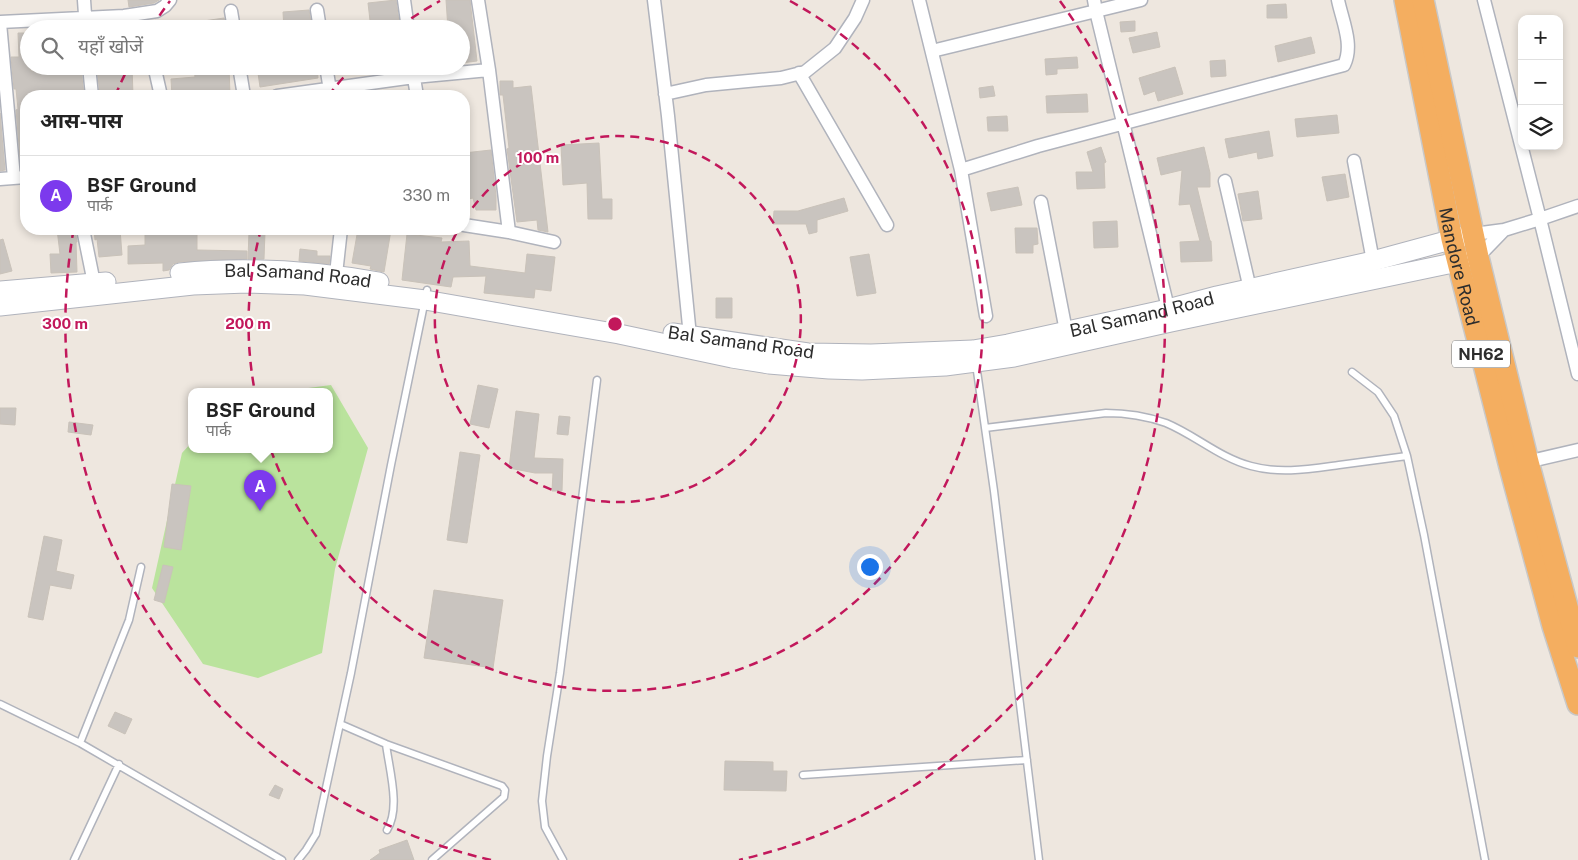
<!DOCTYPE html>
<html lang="hi">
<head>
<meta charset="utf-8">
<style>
	:root { --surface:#fff; --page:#f2f2f2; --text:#222; --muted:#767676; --line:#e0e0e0; --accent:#7c3aed }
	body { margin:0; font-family:"Public Sans","Noto Sans Devanagari",sans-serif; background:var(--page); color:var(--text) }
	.controls { position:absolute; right:15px; top:15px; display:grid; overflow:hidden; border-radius:10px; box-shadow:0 2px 8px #0003 }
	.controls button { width:45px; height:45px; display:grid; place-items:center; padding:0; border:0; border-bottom:1px solid var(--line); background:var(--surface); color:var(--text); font:25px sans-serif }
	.you { position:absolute; left:869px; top:566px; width:18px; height:18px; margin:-12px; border:4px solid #fff; border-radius:50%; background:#1a73e8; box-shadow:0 0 0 8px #1a73e833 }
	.badge { display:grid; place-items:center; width:32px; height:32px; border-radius:50%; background:var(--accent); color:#fff; font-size:16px; font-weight:700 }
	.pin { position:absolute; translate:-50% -41px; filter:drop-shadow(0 1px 2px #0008) }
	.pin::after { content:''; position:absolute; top:26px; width:18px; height:15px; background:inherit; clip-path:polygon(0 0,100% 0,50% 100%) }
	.popup { position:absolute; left:188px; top:388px; width:145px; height:65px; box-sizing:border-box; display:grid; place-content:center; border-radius:10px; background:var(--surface); filter:drop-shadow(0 1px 4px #0005); font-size:16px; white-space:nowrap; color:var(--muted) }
	.popup b { font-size:19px; color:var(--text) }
	.popup::after { content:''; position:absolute; left:50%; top:100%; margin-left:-10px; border:10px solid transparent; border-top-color:var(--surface) }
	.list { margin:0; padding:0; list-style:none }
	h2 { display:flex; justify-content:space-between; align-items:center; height:65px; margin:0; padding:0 20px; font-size:21px }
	h2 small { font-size:16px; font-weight:400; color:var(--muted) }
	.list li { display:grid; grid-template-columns:32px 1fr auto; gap:15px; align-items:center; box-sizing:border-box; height:80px; padding:0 20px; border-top:1px solid var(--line) }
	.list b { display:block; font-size:19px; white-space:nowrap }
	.list p { margin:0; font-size:16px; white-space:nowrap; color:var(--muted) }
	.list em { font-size:16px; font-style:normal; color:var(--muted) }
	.icon { flex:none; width:28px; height:28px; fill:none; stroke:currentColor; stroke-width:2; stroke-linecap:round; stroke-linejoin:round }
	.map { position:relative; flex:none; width:1578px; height:860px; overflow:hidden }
	.search { position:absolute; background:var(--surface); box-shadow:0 2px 8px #0003; left:20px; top:20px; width:450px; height:55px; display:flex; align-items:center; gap:12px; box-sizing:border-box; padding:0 18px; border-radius:28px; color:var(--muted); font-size:19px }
	.panel { position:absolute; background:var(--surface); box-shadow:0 2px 8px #0003; left:20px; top:90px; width:450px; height:145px; border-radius:20px }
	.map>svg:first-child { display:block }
	.park { fill:#bae39d }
	.building { fill:#c9c4bf; stroke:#c9c2b9 }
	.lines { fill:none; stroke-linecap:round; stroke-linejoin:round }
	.service-casing { stroke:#b0b3bc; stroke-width:9 }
	.minor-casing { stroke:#b0b3bc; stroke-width:15 }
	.secondary-casing { stroke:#b0b3bc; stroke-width:21 }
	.trunk-casing { stroke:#c8c8c8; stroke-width:24 }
	.service { stroke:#fff; stroke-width:6 }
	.minor { stroke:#fff; stroke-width:12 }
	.secondary { stroke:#fff; stroke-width:19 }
	.trunk { stroke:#f4ae60; stroke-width:21 }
	.ring { fill:none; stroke:#c2185b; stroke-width:2.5; stroke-dasharray:9 6 }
	.labels { text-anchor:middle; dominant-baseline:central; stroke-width:4; stroke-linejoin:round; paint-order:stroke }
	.shield { fill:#fff; stroke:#6c6c6c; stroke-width:1 }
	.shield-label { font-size:16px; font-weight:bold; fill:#2d2d2d }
	.street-label { font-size:18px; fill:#2d2d2d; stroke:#fff }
	.centre { fill:#c2185b; stroke:#fff; stroke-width:2.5 }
	.ring-label { font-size:15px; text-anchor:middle; font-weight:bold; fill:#c2185b; stroke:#fff; stroke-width:4; stroke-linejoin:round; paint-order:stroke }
</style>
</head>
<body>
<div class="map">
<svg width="1578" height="860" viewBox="0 0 1578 860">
	<rect width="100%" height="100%" fill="#eee7df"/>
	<path class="park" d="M 331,385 L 368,448 L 335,569 L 322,653 L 258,678 L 203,664 L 152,588 L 182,453 L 191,443 L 191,450 L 329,450 L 329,392 L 278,392 Z"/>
	<path class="building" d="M 128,0 L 159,0 L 154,3 L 129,7 Z
		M 396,0 L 400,29 L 371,29 L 368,3 Z
		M 446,0 L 470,0 L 477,61 L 461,63 L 461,29 L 448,29 Z
		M 1286,4 L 1287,18 L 1267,18 L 1267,5 Z
		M 309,10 L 312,29 L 284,29 L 283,12 Z
		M 224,18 L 226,29 L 190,29 L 190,23 Z
		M 1135,21 L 1135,31 L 1121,32 L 1120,22 Z
		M 1157,32 L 1160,47 L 1133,53 L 1129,38 Z
		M 18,33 L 29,33 L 29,66 L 30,66 L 31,71 L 81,68 L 84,96 L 26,96 L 26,169 L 21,169 L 16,110 L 18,109 L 16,89 L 14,89 L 11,57 L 19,57 Z
		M 1311,37 L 1315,53 L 1278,62 L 1275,46 Z
		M 1077,57 L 1078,68 L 1057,69 L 1057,74 L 1046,75 L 1045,59 Z
		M 1225,60 L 1226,76 L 1211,77 L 1210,61 Z
		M 101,66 L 132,66 L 133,96 L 100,94 L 97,68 L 101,68 Z
		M 194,66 L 229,66 L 230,96 L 172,96 L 171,79 L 195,77 Z
		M 257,66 L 317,66 L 318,78 L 260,87 Z
		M 1175,67 L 1183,94 L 1158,101 L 1155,91 L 1144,95 L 1139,78 Z
		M 500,81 L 513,81 L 513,88 L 531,86 L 548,232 L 538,230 L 537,220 L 517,222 L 507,149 L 509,148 L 503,95 L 500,95 Z
		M 993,86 L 995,96 L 980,98 L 979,88 Z
		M 1087,94 L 1088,112 L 1047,113 L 1046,96 Z
		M 0,113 L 5,170 L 0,171 Z
		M 1337,115 L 1339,133 L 1297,137 L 1295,119 Z
		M 1007,116 L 1008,131 L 988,131 L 987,117 Z
		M 1269,131 L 1273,156 L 1258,159 L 1257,152 L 1229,158 L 1225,139 Z
		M 599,143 L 602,199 L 612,199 L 612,219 L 588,219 L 587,183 L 563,185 L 561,145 Z
		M 1101,147 L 1106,162 L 1104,163 L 1105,188 L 1077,189 L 1076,172 L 1093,172 L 1087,152 Z
		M 1204,147 L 1210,173 L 1210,187 L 1197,187 L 1210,241 L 1211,241 L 1212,261 L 1181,262 L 1180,242 L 1200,241 L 1190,204 L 1179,205 L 1182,170 L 1161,175 L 1157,158 Z
		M 491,150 L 496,196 L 496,210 L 476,210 L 473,198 L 464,200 L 464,153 Z
		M 1345,174 L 1349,197 L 1327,201 L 1322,177 Z
		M 1018,187 L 1022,205 L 991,211 L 987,193 Z
		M 1258,191 L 1262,219 L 1243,221 L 1238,194 Z
		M 844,198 L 848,211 L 817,220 L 817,232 L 809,234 L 806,224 L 773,224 L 774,211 L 798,211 Z
		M 1117,221 L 1118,247 L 1094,248 L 1093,222 Z
		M 1015,228 L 1037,228 L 1038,244 L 1033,245 L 1033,253 L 1016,253 Z
		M 57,229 L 75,229 L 77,242 L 76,242 L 77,272 L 51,273 L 50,254 L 60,254 Z
		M 94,229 L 120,229 L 122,255 L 99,257 L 97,239 L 95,240 Z
		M 145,229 L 197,229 L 197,250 L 247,251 L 247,259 L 179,262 L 173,264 L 169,270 L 163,271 L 163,263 L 128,264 L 128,246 L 145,245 Z
		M 358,229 L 391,230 L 384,272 L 370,269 L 371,266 L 352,263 Z
		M 249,232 L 265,232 L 264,259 L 248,259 Z
		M 407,234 L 442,238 L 441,242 L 469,241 L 470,266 L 525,273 L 527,254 L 555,257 L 551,291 L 535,289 L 534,298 L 484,293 L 486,276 L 453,277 L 451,287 L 402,280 Z
		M 3,239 L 12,271 L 0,274 L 0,240 Z
		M 300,249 L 317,251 L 317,256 L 330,256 L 329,264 L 299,261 Z
		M 869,254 L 876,293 L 857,296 L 850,257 Z
		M 716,298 L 732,298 L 732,318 L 716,318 Z
		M 478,385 L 498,389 L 489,428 L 470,424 Z
		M 0,408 L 16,408 L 15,425 L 0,424 Z
		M 516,411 L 539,414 L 534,458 L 563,459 L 562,491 L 552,491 L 553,473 L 535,473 L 509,468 Z
		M 559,416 L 570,417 L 568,435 L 557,434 Z
		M 69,422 L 93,425 L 91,435 L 68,432 Z
		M 460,452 L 480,455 L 467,543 L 447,540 Z
		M 172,484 L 191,486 L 181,550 L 164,547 Z
		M 44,536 L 62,540 L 56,571 L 74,575 L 71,589 L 50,585 L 43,620 L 28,617 Z
		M 163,565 L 173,567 L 164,603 L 154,600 Z
		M 434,590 L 503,600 L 493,668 L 424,658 Z
		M 115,712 L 132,719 L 125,734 L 108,726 Z
		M 725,761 L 773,762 L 773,771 L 787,771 L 786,791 L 724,790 Z
		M 275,785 L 283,789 L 279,799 L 269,795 Z
		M 407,840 L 414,860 L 370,860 L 380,853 L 379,850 Z"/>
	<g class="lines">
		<g class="service-casing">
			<path id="service" d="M 976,364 L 994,491 L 1039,860
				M 1352,372 L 1378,392 L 1394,416 L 1407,456 L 1424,535 L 1485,860
				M 985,428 L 1106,413 C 1127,413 1146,416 1166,423 C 1195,435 1220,458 1251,466 C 1280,474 1309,469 1339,465 C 1361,462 1384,459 1407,456
				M 0,704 L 80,743 L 282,860
				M 340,724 L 386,744 L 502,786 L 505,790 L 504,797 L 432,860
				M 80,743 L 129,620 L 141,567
				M 386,744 C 389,769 401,808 387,830
				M 803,775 L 1027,760
				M 74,860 L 119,764
				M 298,860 L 306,850 L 316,834 L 351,673 L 391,465 L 427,290
				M 563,860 L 545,827 L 542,801 L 547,756 L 560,673 L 597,380"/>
		</g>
		<g class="minor-casing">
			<path id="minor" d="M 84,0 L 86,29
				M 404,0 L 408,29
				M 478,0 L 489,70 L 509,232
				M 654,0 L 668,116 L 690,336
				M 919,0 L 961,170 L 986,316
				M 1094,0 L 1096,11 L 1141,0
				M 317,10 L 320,29
				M 231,11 L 234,29
				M 0,22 L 124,16 L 157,11 L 165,6 L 170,0
				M 0,23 L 14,178
				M 932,51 L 1096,11 L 1170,316
				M 89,66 L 92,96
				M 239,66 L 244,96
				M 326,66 L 331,96
				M 412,66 L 417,96
				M 799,73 L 887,225
				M 156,74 L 161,96
				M 665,94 L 706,85 L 781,78 L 805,72 L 835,48 L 855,18 L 863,0
				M 277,96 L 414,77 L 489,70
				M 1354,161 L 1373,261
				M 961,170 L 1038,146 L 1344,65 C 1354,45 1342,20 1338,0
				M 0,179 L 26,177
				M 1225,181 L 1250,289
				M 1041,202 L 1066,331
				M 1578,206 L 1540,219 L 1578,374
				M 464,225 L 509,232 L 554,242
				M 83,229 L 94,283
				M 1474,234 L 1504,230 L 1540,219 L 1484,0
				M 1478,257 L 1504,230
				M 336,274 L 341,229
				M 1522,463 L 1578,450"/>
		</g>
		<g class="secondary-casing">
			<g id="secondary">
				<path id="s1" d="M 180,273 C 246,266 314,271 379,282"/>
				<path d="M 0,291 L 106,282"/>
				<path d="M 0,306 L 193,285 L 247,283 L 305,285 L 425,300 L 619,334 L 732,358 L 769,364 L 829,369 L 862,370 L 945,366 L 1014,357 L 1171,322 L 1472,259"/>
				<path id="s2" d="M 673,333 L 808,353 L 871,354 L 973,350 L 1008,344 L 1168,309 L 1217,296 L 1373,261 L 1465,236"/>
			</g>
		</g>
		<g class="trunk-casing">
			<g id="trunk">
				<path id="s3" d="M 1405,0 L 1452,239 L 1510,467 L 1553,626 L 1578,704"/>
				<path d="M 1423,0 L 1478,257 L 1528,462 L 1578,647"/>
			</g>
		</g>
		<use href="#service" class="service"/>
		<use href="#minor" class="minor"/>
		<use href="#secondary" class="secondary"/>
		<use href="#trunk" class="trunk"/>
	</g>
	<g class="ring">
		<path d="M464 220A183 183 0 1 1 458 230"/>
		<path d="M328 96A367 367 0 0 1 353 67M399 27A367 367 0 0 1 440 1M790 1A367 367 0 1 1 261 229"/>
		<path d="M491 860A550 550 0 0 1 73 233M115 96A550 550 0 0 1 127 70M151 28A550 550 0 0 1 170 1M1060 1A550 550 0 0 1 739 860"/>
	</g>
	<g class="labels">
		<rect class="shield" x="1452" y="340.5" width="58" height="27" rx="4"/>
		<g class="shield-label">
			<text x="1481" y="354">NH62</text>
		</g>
		<g class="street-label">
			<text stroke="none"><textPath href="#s3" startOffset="272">Mandore Road</textPath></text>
			<text stroke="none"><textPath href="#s1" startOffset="118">Bal Samand Road</textPath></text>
			<text stroke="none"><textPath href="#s2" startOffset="474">Bal Samand Road</textPath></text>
			<text transform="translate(741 342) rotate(8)">Bal Samand Road</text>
		</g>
	</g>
	<circle cx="615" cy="324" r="8" class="centre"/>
	<g class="ring-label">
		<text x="538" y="163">100 m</text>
		<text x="65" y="329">300 m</text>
		<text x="248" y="329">200 m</text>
	</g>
</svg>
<div class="controls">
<button>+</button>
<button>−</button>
<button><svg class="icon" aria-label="layers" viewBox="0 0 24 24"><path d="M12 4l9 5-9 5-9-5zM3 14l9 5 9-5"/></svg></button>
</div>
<div class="you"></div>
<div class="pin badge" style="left:260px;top:511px">A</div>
<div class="popup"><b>BSF Ground</b>पार्क</div>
<div class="search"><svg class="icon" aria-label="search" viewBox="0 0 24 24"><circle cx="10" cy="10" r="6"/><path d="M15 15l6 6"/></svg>यहाँ खोजें</div>
<section class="panel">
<h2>आस-पास<small></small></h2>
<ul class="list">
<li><span class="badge">A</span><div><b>BSF Ground</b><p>पार्क</p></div><em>330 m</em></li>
</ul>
</section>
</div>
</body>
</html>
